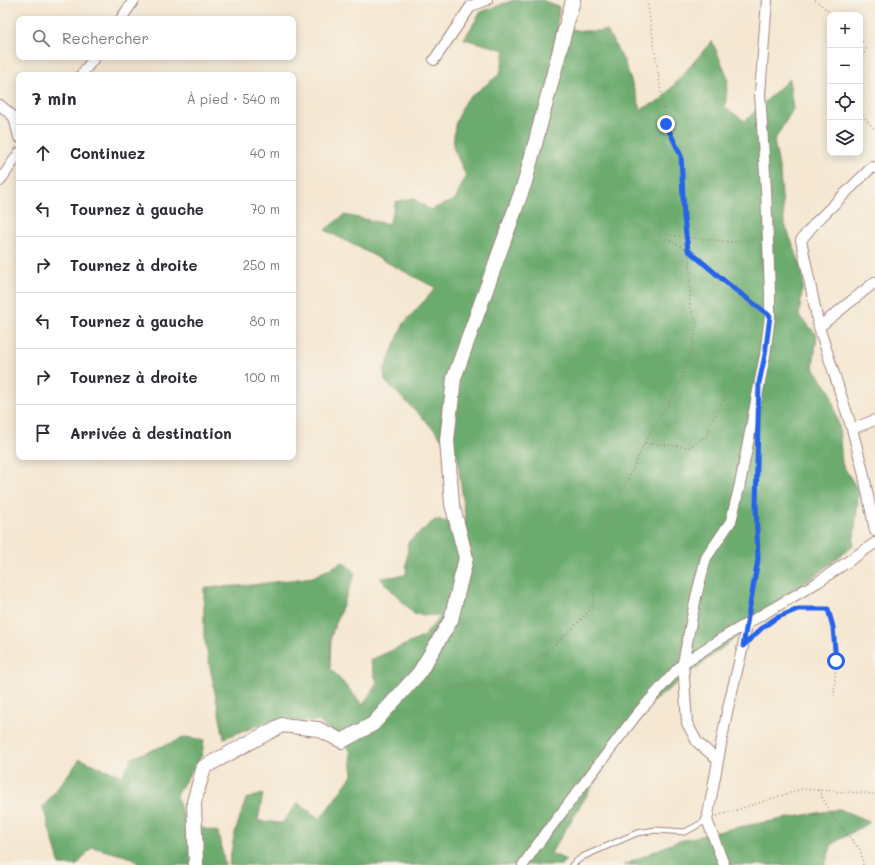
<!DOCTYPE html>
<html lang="fr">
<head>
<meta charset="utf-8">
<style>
	:root { --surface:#fff; --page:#f7f7f7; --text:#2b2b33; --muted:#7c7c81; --line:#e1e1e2 }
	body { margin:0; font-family:Mali,sans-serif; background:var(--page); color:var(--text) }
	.controls { position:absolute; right:12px; top:12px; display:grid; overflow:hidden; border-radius:8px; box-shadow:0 2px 10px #0003 }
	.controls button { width:36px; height:36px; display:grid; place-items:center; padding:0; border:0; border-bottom:1px solid var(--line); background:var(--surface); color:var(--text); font:20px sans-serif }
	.stop { position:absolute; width:12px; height:12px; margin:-9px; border:3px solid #2563eb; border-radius:50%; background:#fff }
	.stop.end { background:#2563eb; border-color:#fff; box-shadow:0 1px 4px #0008 }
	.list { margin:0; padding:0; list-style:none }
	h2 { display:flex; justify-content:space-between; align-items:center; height:52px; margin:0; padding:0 16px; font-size:17px }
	h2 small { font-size:13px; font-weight:400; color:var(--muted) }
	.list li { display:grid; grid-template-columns:26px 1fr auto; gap:12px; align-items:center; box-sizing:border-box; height:56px; padding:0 16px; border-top:1px solid var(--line) }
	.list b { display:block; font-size:15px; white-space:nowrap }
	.list em { font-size:13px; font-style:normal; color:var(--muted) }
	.icon { flex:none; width:22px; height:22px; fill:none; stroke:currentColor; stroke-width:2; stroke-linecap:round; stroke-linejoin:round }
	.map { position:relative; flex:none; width:875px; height:865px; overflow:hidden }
	.search { position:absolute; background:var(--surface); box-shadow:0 2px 10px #0003; left:16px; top:16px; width:280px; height:44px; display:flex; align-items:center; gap:10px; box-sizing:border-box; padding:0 14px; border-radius:8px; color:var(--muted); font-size:15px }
	.panel { position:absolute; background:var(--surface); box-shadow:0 2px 10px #0003; left:16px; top:72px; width:280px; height:388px; border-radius:8px }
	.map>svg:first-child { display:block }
	.forest { fill:#6cab6e; stroke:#5b654c }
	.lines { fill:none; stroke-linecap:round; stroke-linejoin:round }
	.lane-casing { stroke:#a0837e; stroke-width:7 }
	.street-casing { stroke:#a0837e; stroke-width:12 }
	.secondary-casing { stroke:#a0837e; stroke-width:16 }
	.path { stroke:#a0837e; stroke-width:1.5; stroke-dasharray:1 3; stroke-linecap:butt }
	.lane { stroke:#fff; stroke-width:5 }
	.street { stroke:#fff; stroke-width:10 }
	.secondary { stroke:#fff; stroke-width:14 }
	.route { stroke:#2563eb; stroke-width:5 }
</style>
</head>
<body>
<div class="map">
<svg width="875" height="865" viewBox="0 0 875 865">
	<rect width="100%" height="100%" fill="#f7f3e8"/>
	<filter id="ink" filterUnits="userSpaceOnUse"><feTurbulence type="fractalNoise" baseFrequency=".025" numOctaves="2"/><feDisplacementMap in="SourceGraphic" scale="8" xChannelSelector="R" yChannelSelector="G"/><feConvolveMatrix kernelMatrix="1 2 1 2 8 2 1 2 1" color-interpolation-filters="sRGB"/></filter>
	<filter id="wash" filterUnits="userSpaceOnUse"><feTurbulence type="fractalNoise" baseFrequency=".012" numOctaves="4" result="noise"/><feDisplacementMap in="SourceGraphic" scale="16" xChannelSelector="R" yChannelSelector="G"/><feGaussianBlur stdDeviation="0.9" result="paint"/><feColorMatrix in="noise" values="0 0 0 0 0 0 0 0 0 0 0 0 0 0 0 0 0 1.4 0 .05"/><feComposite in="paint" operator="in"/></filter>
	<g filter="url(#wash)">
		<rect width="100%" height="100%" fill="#f5e7d2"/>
		<path class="forest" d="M 514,0 L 542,0 L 559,7 L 557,26 L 581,31 L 607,31 L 624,61 L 641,109 L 660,101 L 712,41 L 728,78 L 725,108 L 745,121 L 789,79 L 793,109 L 774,141 L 780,172 L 784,222 L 804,274 L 799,316 L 817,335 L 813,368 L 830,391 L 839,426 L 842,464 L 859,492 L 853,546 L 637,714 L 551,853 L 566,860 L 561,865 L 229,865 L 234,836 L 246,799 L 263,794 L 258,821 L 282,823 L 298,803 L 320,819 L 353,774 L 350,750 L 319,721 L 271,721 L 224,738 L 204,637 L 204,588 L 252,585 L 313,577 L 343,562 L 355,573 L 331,636 L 330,668 L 363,705 L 377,683 L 370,660 L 423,637 L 441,616 L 414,614 L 380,578 L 406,575 L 408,542 L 435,520 L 466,524 L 457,455 L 426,421 L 385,381 L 384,370 L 404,323 L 436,288 L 325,230 L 344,215 L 389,224 L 396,202 L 413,198 L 430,210 L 455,200 L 466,176 L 453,147 L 455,125 L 465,101 L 500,74 L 505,50 L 464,39 L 481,12 Z
			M 186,737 L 204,740 L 202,755 L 176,795 L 186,824 L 218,832 L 225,865 L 139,865 L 133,858 L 92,847 L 77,865 L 60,865 L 43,807 L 80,759 L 122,776 L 132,758 Z
			M 840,809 L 870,822 L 832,844 L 825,865 L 624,865 L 675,842 L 738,827 Z"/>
	</g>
	<g filter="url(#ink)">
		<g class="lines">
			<g class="lane-casing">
				<path id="lane" d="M 572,865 L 582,857 L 637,833 L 656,830 L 685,832 L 707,820"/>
			</g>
			<g class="street-casing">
				<path id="street" d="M 121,19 L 134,0
					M 434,60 L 471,6 L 487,0
					M 81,75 L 95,57
					M 0,105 L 14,117 L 19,137
					M 875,168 L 872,167 L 816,222 L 801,240 L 819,327 L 852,429 L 863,471 L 875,531
					M 0,181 L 19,153
					M 819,327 L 875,282
					M 852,429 L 875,420
					M 718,760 L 697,742 L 687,723 L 683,663 L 696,597 L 706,558 L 731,521 L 740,484 L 765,355 L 770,316 L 770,293 L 766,190 L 760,93 L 767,0
					M 523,865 L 534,849 L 637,714 L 683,663 L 724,637 L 818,582 L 875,543
					M 724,865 L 707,820 L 727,712 L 743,646 L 747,624"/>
			</g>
			<g class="secondary-casing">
				<path id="secondary" d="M 196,865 L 194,802 L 204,767 L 282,725 L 318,729 L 342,741 L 373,724 L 419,673 L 451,620 L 466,558 L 452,504 L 447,440 L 454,378 L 525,182 L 573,0"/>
			</g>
			<path class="path" d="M 815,0 L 833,15
				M 860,38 L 866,49 L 860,62
				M 860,112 L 875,130
				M 629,223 L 658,234 L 731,242 L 758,239
				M 659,235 L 688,250 L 728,284 L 761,309
				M 645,443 L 689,447 L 707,436 L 712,421 L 740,371 L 749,359 L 755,357
				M 749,612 L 758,559 L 756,505 L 757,447
				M 777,618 L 798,609 L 828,609 C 837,640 836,665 834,696
				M 755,635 L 773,620
				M 423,685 L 487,686 L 532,664 L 566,635 L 593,607 L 600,538 L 649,434 L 679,387 L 692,346 L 697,323 L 690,308 L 690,266 L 685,218 L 681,156 L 666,124 L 647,0
				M 818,790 L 836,821 L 861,851 L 863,865
				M 717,816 L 802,789 L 875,794"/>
			<use href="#lane" class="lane"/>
			<use href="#street" class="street"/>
			<use href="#secondary" class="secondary"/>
		</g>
	</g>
	<g class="lines" filter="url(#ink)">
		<path class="route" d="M 666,124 L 681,156 L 684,218 L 688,250 L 728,284 L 770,316 L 765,355 L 759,383 L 756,505 L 758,559 L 743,646 L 762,628 L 776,618 L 798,609 L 828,609 L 833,627 L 836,661"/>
	</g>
</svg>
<div class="controls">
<button>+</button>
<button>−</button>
<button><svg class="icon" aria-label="locate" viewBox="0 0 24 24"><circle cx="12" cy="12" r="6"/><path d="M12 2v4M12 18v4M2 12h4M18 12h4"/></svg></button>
<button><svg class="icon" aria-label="layers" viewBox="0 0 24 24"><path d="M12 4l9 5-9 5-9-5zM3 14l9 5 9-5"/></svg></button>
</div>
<div class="stop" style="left:836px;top:661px"></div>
<div class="stop end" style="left:666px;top:124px"></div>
<div class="search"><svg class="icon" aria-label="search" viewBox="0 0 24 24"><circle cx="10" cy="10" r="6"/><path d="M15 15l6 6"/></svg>Rechercher</div>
<section class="panel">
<h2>7 min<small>À pied · 540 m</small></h2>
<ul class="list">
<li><svg class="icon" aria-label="ahead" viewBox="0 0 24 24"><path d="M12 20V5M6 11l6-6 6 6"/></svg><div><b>Continuez</b></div><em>40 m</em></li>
<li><svg class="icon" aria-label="left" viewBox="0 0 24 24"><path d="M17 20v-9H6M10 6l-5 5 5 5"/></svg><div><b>Tournez à gauche</b></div><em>70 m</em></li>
<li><svg class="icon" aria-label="right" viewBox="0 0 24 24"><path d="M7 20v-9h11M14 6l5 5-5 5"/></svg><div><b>Tournez à droite</b></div><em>250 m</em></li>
<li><svg class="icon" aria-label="left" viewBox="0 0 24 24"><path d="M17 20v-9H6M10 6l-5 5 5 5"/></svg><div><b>Tournez à gauche</b></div><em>80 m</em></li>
<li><svg class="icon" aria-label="right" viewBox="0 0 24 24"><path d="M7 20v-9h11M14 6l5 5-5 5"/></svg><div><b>Tournez à droite</b></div><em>100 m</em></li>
<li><svg class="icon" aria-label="arrive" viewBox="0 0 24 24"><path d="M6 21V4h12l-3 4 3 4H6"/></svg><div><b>Arrivée à destination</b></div></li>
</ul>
</section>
</div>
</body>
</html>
